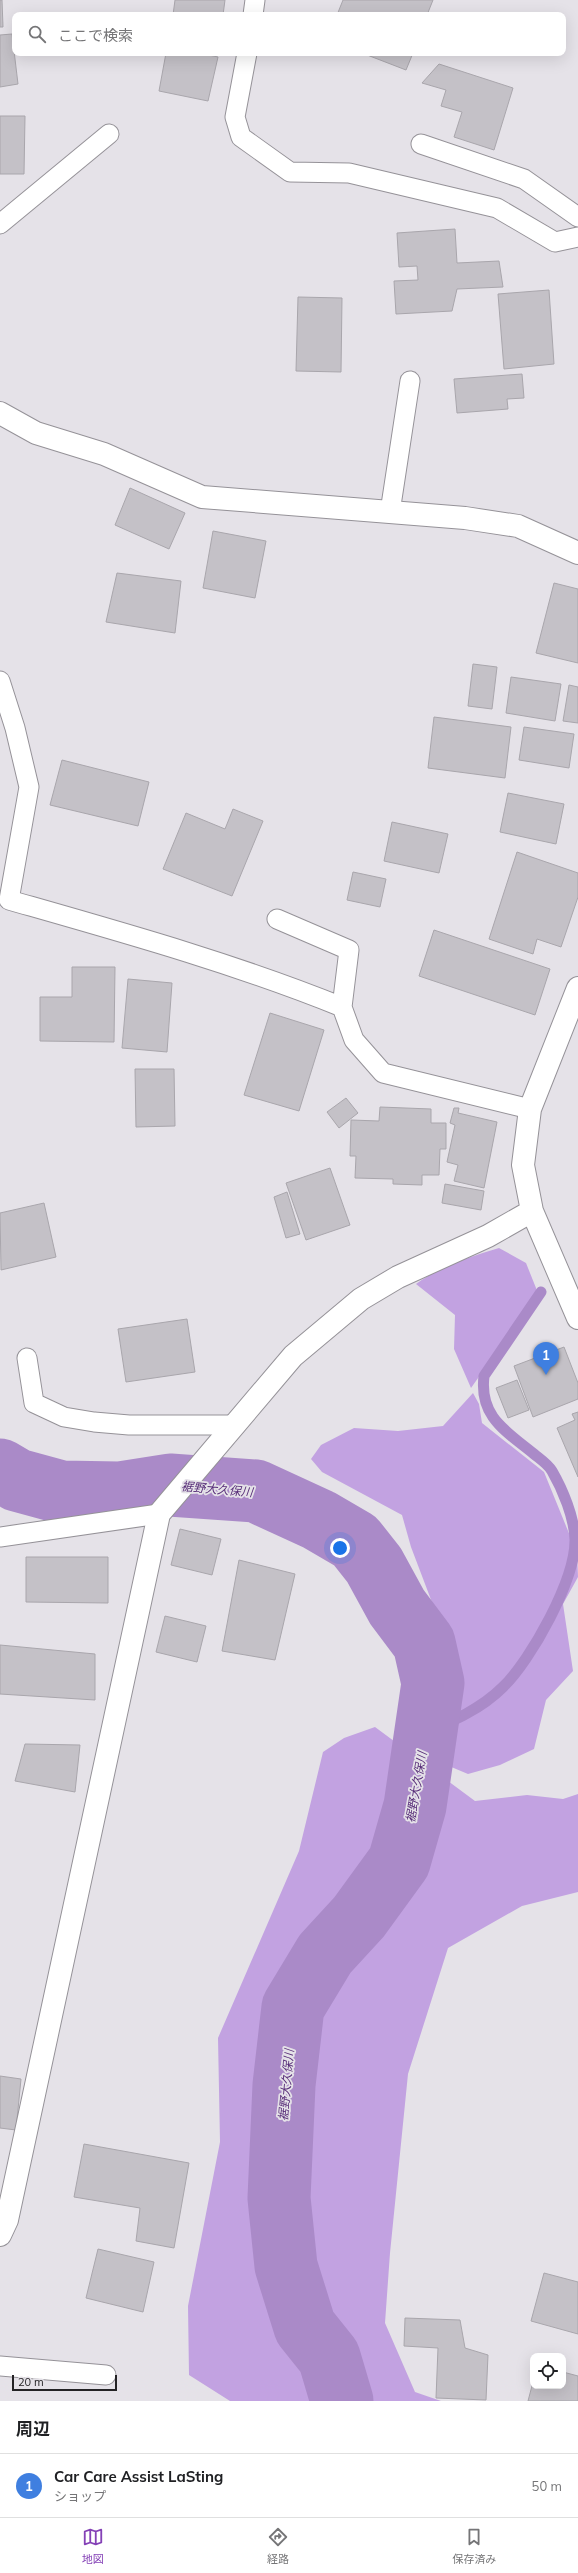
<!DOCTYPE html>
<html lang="ja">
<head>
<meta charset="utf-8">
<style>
	:root { --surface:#fff; --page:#f6f6f6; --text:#202124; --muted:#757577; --line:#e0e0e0; --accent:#8441b6 }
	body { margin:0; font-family:Mulish,"Noto Sans JP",sans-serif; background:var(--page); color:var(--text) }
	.controls { position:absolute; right:12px; bottom:12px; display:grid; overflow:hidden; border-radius:8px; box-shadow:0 4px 16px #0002 }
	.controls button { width:36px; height:36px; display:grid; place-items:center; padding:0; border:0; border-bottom:1px solid var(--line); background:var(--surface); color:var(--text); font:20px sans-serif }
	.scale { position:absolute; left:12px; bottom:10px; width:105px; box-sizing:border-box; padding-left:4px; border:2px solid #242325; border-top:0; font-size:11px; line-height:14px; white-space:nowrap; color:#242325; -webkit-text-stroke:3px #e5e2e8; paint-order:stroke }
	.you { position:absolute; left:340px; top:1548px; width:14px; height:14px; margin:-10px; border:3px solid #fff; border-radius:50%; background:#1a73e8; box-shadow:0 0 0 6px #1a73e833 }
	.badge { display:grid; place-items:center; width:26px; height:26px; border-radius:50%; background:var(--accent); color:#fff; font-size:13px; font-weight:700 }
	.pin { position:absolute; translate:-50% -33px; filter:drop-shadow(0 1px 2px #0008) }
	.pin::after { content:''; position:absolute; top:21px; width:14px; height:12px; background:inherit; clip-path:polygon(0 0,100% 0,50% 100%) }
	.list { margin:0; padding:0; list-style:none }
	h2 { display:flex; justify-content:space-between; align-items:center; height:52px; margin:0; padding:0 16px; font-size:17px }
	h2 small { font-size:13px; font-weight:400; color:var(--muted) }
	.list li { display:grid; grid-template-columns:26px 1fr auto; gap:12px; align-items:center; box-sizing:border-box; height:64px; padding:0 16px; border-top:1px solid var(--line) }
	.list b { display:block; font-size:15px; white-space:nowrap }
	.list p { margin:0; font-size:13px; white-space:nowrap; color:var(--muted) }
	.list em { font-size:13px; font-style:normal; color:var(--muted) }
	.icon { flex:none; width:22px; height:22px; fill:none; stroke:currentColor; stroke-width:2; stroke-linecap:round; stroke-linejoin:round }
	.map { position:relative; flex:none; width:578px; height:2401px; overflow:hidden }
	.search { position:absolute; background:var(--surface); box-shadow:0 4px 16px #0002; left:12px; right:12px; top:12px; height:44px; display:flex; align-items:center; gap:10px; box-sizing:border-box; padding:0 14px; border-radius:8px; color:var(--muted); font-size:15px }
	.sheet { height:116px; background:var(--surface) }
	nav { display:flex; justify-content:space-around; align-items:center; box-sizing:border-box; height:56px; border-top:1px solid var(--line); background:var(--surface); font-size:11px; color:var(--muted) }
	nav a { display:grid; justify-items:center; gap:2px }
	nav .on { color:var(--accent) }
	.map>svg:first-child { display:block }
	.forest { fill:#c2a2e1 }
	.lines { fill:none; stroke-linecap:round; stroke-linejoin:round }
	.stream { stroke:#aa8ac8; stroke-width:11 }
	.river { stroke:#aa8ac8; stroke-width:63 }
	.building { fill:#c4c1c7; stroke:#a9a6ac }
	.service-casing { stroke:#959298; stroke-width:21 }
	.minor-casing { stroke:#959298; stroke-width:24 }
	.service { stroke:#fff; stroke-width:19 }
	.minor { stroke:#fff; stroke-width:22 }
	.labels { text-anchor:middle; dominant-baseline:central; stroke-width:3.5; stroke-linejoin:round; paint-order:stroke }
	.water-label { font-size:12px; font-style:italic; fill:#572d78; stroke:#e5e2e8 }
</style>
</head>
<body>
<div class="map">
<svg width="578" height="2401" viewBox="0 0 578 2401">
	<rect width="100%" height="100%" fill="#e5e2e8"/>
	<path class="forest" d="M 499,1248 L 526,1263 L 538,1293 L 471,1388 L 454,1349 L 455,1315 L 416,1284 C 441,1266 470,1257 499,1248 Z
		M 473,1393 L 479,1404 L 482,1423 L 544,1472 L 577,1553 L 578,1577 L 563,1604 L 573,1671 L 546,1700 L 534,1749 L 500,1765 L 468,1774 L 437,1761 L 450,1723 L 455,1671 L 452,1634 L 433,1605 L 411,1547 L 402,1515 L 322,1472 L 311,1459 L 321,1445 L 354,1428 L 398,1431 L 443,1426 Z
		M 375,1727 L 475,1801 L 527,1795 L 563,1799 L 578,1794 L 578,1892 L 522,1906 L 448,1948 L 408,2074 L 390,2253 L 385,2323 L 415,2392 L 441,2401 L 230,2401 L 189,2375 L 188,2306 L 220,2142 L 218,2038 L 299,1851 L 323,1752 L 344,1738 Z"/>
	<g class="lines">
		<path class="stream" d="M 425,1733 C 453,1721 481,1709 503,1687 C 531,1660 576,1579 575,1539 C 574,1517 563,1490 552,1471 C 548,1464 540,1459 534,1454 C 506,1431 479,1417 484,1376 L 541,1292"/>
		<path class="river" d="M 0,1470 L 17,1480 L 61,1492 L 119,1493 L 170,1485 L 256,1491 L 319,1520 L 355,1541 L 374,1565 L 397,1607 L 424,1643 L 433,1683 L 415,1806 L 399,1862 L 359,1917 L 325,1954 L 293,2007 L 284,2085 L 279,2198 L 286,2266 L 305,2327 L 329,2357 L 342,2401"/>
	</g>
	<path class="building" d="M 0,0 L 2,0 L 3,27 L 0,27 Z
		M 175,0 L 225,0 L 223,15 L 173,15 Z
		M 343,0 L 433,0 L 427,15 L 337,15 Z
		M 12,34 L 18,84 L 0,87 L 0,35 Z
		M 166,53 L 200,53 L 218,57 L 208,101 L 159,91 Z
		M 362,53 L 413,53 L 406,70 Z
		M 439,64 L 513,88 L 494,150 L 454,137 L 462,112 L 441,106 L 446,90 L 422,83 Z
		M 0,116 L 25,116 L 24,174 L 0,174 Z
		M 455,229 L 457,263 L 499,261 L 503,287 L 457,289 L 452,311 L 396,314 L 394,281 L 418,280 L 417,266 L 399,267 L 397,233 Z
		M 549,290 L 554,364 L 504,369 L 498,294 Z
		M 298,297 L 342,298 L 341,372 L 296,371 Z
		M 522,374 L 524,398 L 507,399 L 508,409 L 457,413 L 454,379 Z
		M 130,488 L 185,513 L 169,549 L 115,525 Z
		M 213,531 L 266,541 L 255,598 L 203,588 Z
		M 117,573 L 181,581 L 175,633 L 106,622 Z
		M 554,583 L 578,589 L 578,663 L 536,653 Z
		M 473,664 L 497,667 L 492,709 L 468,706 Z
		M 511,677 L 561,684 L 555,721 L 506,713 Z
		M 569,685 L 578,687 L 578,723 L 563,721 Z
		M 434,717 L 511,727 L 505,778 L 428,768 Z
		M 524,727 L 574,734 L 569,768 L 519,760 Z
		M 62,760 L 149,782 L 138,826 L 50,805 Z
		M 508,793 L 564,804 L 556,844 L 500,832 Z
		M 233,809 L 263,821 L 232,896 L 163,869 L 186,813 L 225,829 Z
		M 392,822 L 448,834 L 439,873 L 384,861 Z
		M 517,852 L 578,873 L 578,897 L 561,947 L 537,939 L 533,954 L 489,939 Z
		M 353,872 L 386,879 L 380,907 L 347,900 Z
		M 434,930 L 550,969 L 535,1015 L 419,976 Z
		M 72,967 L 115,967 L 114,1042 L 40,1041 L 40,997 L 72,997 Z
		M 128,979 L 172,983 L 167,1052 L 122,1048 Z
		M 270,1013 L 324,1030 L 299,1111 L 244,1095 Z
		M 135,1069 L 174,1069 L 175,1126 L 136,1127 Z
		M 346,1098 L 358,1113 L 339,1128 L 327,1112 Z
		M 380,1107 L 431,1109 L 431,1123 L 446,1123 L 446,1149 L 440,1149 L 439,1175 L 422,1175 L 422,1185 L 393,1184 L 393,1179 L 355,1178 L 356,1156 L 350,1156 L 351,1120 L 379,1121 Z
		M 454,1108 L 459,1108 L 458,1113 L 497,1122 L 484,1188 L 454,1181 L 458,1165 L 447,1162 L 455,1125 L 450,1123 Z
		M 330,1168 L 350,1225 L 306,1240 L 286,1183 Z
		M 445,1184 L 484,1191 L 481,1210 L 442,1203 Z
		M 287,1192 L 300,1234 L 286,1238 L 274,1197 Z
		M 44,1203 L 56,1257 L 1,1270 L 0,1213 Z
		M 187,1319 L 195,1372 L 126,1382 L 118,1329 Z
		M 564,1347 L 578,1383 L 578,1399 L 533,1417 L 514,1366 Z
		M 517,1380 L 529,1410 L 508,1418 L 496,1388 Z
		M 578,1412 L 578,1477 L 557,1428 L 575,1420 L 572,1414 Z
		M 180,1529 L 221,1539 L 212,1575 L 171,1565 Z
		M 26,1557 L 108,1557 L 108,1603 L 26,1602 Z
		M 239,1560 L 295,1574 L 275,1660 L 222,1651 Z
		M 165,1616 L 206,1626 L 197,1662 L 156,1652 Z
		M 0,1645 L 95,1654 L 95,1700 L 0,1694 Z
		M 25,1744 L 80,1745 L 75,1792 L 15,1781 Z
		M 0,2076 L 21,2079 L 16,2130 L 0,2128 Z
		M 84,2144 L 189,2163 L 174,2248 L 136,2241 L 140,2208 L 74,2197 Z
		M 98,2249 L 154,2262 L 143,2312 L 86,2298 Z
		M 544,2273 L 578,2282 L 578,2334 L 531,2321 Z
		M 405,2318 L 460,2320 L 465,2348 L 488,2355 L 486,2400 L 436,2398 L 438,2348 L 404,2346 Z
		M 563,2372 L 578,2376 L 578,2401 L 528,2401 L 533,2382 L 533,2386 L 563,2386 Z"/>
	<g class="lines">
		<g class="service-casing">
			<path id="service" d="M 253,15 L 255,0
				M 247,53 L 235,117 L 241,137 L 290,172 L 349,173 L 497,208 L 555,242 L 578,237
				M 421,144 L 524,179 L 578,217
				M 0,224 L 109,134
				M 390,512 L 410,381
				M 0,681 L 15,728 L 29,787 L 9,900 C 121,932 233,963 342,1007 L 354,1040 L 383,1073 L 530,1109
				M 277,919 L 349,950 L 342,1007
				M 27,1358 L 34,1403 L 64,1417 L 94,1422 L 129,1425 L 236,1425
				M 0,1537 L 159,1514
				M 0,2366 L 106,2375"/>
		</g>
		<g class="minor-casing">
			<path id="minor" d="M 0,413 L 36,433 L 104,454 L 202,497 L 465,518 L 518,526 L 578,553
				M 578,988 L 530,1109 L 523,1165 L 532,1211 L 578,1318
				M 0,2235 L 7,2220 L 159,1514 L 293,1356 L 361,1299 L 398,1277 L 488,1236 L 532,1211"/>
		</g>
		<use href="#service" class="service"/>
		<use href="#minor" class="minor"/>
	</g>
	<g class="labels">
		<g class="water-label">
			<text transform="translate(217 1489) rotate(5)">裾野大久保川</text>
			<text transform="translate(416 1787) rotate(-80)">裾野大久保川</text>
			<text transform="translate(286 2085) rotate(-85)">裾野大久保川</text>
		</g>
	</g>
</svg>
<div class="controls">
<button><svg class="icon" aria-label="locate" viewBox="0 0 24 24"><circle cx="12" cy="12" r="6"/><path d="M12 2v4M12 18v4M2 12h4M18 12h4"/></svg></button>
</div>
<div class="scale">20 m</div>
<div class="you"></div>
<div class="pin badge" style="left:546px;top:1375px;background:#3f7fe0">1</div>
<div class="search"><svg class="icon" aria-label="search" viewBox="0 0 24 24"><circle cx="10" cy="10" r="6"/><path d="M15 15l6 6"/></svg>ここで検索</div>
</div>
<section class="sheet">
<h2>周辺<small></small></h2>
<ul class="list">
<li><span class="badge" style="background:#3f7fe0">1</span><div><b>Car Care Assist LaSting</b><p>ショップ</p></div><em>50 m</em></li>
</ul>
</section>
<nav>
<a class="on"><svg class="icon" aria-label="map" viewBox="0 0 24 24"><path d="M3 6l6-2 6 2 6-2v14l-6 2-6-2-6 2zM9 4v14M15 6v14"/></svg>地図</a>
<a><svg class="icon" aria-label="directions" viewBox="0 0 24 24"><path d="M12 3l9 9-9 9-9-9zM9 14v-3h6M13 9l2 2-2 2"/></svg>経路</a>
<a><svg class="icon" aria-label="saved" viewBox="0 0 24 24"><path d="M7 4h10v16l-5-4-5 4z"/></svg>保存済み</a>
</nav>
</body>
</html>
